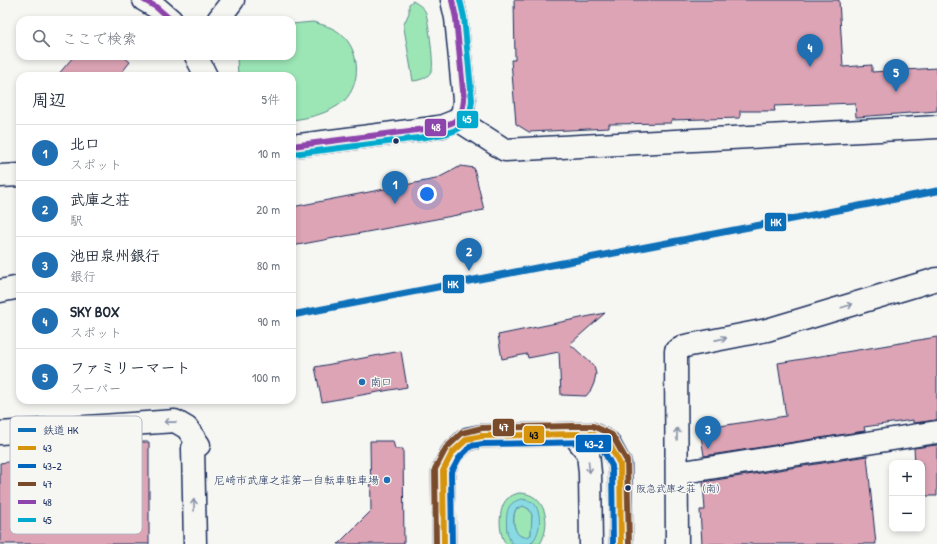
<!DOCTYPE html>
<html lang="ja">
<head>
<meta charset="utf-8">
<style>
	:root { --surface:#fff; --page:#f2f2f3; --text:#1f2937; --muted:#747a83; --line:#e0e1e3; --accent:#1f6fb2 }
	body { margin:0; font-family:"Patrick Hand","Klee One",sans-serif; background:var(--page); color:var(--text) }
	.controls { position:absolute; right:12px; bottom:12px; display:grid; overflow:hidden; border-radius:8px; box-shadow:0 2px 6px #0003 }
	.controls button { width:36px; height:36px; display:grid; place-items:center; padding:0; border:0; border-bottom:1px solid var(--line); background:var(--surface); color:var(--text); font:20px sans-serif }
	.you { position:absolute; left:427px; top:194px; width:14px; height:14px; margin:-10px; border:3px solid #fff; border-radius:50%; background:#1a73e8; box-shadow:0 0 0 6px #1a73e833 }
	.badge { display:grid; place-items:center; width:26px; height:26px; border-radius:50%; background:var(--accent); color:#fff; font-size:13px; font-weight:700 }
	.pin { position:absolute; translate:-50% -33px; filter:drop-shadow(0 1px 2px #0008) }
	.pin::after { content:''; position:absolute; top:21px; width:14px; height:12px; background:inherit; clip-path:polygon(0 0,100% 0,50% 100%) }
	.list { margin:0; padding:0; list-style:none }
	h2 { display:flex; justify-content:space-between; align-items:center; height:52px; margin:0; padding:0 16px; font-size:17px }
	h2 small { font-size:13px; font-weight:400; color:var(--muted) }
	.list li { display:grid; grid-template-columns:26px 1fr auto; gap:12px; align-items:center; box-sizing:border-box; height:56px; padding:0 16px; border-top:1px solid var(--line) }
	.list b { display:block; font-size:15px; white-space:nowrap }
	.list p { margin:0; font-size:13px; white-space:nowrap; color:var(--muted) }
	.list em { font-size:13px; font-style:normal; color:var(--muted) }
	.icon { flex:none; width:22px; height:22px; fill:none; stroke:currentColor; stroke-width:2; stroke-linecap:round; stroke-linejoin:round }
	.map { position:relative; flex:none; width:937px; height:544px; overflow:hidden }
	.search { position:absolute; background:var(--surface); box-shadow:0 2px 6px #0003; left:16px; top:16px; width:280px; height:44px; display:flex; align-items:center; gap:10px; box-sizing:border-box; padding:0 14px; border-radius:12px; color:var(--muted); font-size:15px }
	.panel { position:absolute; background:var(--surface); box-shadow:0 2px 6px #0003; left:16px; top:72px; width:280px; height:332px; border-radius:12px }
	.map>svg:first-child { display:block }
	.green { fill:#9ce6b6; stroke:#5c8a8a }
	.water { fill:#89dae3; stroke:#5d96ae; fill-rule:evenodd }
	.building { fill:#dca4b5; stroke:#1b2f5e }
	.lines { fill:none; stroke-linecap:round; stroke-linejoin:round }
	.minor-casing { stroke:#1b2f5e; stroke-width:25 }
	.minor { stroke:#f6f6f2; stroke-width:22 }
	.bus-1-casing { stroke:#f6f6f2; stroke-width:9 }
	.bus-2-casing { stroke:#f6f6f2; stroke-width:9 }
	.bus-3-casing { stroke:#f6f6f2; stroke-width:9 }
	.bus-4-casing { stroke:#f6f6f2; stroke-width:9 }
	.bus-5-casing { stroke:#f6f6f2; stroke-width:9 }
	.bus-1 { stroke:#d6940e; stroke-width:6 }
	.bus-2 { stroke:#0065bd; stroke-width:6 }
	.bus-3 { stroke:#7a4b2a; stroke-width:6 }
	.bus-4 { stroke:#8e44ad; stroke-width:6 }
	.bus-5 { stroke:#00a9ce; stroke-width:6 }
	.rail-1-casing { stroke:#f6f6f2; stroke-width:10 }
	.rail-1 { stroke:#0d6fb8; stroke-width:7 }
	.oneway { stroke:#8892a8 }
	.bus-dot { fill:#1b2f5e; stroke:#f6f6f2; stroke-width:1.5 }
	.poi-dot { fill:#1f6fb2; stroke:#f6f6f2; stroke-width:1.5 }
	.labels { text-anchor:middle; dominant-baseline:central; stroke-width:3; stroke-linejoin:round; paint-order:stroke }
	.bus-label { font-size:10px; fill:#1b2f5e; stroke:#f6f6f2; text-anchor:start }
	.poi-label { font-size:11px; fill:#1b2f5e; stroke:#f6f6f2; text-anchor:start }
	.key { fill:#f6f6f2; stroke:#b4bac6; stroke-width:1 }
	.key-label { font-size:11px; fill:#1b2f5e }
	.line-badge { stroke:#f6f6f2; stroke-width:1.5 }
	.badge-label { font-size:11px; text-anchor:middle; font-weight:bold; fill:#fff }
	.pale-badge-label { font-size:11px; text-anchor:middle; font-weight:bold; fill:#111 }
</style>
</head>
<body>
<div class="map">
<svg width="937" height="544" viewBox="0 0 937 544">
	<rect width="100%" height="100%" fill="#f6f6f2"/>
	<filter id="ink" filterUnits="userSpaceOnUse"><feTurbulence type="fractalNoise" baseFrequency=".025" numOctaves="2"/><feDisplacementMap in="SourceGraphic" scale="8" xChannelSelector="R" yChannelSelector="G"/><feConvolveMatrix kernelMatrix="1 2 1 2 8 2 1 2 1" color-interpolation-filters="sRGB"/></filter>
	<g filter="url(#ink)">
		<path class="green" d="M 413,1 C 417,4 422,6 425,11 C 428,15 434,64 432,69 C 429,78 421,80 413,81 L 404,28 L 404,24 L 409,13 L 409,4 Z
			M 313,22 C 323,25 333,27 341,34 C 360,50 362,83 344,101 C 330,113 310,118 292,120 L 292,76 L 238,76 L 237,57 L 292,56 L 292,24 Z
			M 519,493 C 546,493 552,524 540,544 L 530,544 L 533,542 L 538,512 L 535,505 L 526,499 L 508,511 C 507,522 504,537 515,544 L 506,544 C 498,534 498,508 507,499 C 510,496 515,494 519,493 Z
			M 523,506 L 529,509 L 532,515 L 531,535 C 514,544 511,519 516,509 Z"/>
		<path class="water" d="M 522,499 L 533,502 C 543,513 541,535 530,544 C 526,544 519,544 514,544 C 505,540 505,514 509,507 C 512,502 517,500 522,499 ZM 523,506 L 529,509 L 532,515 L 531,535 C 515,544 510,519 516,509 Z"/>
		<path class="building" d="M 514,0 L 839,0 L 843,67 L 872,65 L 872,72 L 937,68 L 937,111 L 856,117 L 855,103 L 774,106 L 775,111 L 740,111 L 740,118 L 671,120 L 671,123 L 609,124 L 609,128 L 529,132 L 516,124 L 511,60 L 515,60 Z
			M 74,56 L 123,56 L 130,62 L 119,76 L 57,76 Z
			M 461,166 L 474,168 L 484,210 L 292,246 L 292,207 L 436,179 Z
			M 605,313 L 570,344 L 594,366 L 596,374 L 594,383 L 591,390 L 586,396 L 561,395 L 559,352 L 528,358 L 527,354 L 502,359 L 498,335 Z
			M 937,337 L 937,420 L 913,423 L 913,420 L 864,427 L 865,431 L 704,456 L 700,429 L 786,416 L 778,363 Z
			M 401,351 L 407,387 L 322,402 L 315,367 Z
			M 370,441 L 393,441 L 395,449 L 403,449 L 404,544 L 338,544 L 371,511 Z
			M 86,442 L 149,442 L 149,544 L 0,544 L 0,463 L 86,452 Z
			M 937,445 L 937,496 L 922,496 L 922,463 L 915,463 L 914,448 Z
			M 867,456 L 876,544 L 702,544 L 700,510 L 705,510 L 703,482 Z"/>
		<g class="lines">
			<g class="minor-casing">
				<path id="minor" d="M 144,0 L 156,7 L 171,20
					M 218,20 L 233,0
					M 196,56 L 206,76
					M 458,120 L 505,150 L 937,127
					M 292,146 L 425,129 L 443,126 L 458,120 L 463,111 L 464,100 L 456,18 L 452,0
					M 0,176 L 20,175
					M 0,291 L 20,287
					M 0,433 L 175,421 L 187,428 L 199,445 L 193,448 L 195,544
					M 573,434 L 588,453 L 590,473 L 591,544
					M 677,473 L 937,432
					M 444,544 L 443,471 L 452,453 L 467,439 L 482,436 L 573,434 L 592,434 L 608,442 L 620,464 L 621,544
					M 677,544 L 676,351 L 685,346 L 767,330 L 937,279"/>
			</g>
			<use href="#minor" class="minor"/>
			<g class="bus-1-casing">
				<path id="bus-1" d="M 444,544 L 443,471 L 452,453 L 467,439 L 482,436 L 573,434 L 592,434 L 608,442 L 620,464 L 621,544"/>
			</g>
			<g class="bus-2-casing">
				<path id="bus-2" d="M 452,544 L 451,473 L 459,458 L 471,446 L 483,444 L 590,442 L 602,448 L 612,466 L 613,544"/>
			</g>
			<g class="bus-3-casing">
				<path id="bus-3" d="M 436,544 L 435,469 L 446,448 L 462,433 L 482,428 L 573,426 L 593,426 L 612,435 L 627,461 L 629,544"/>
			</g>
			<g class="bus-4-casing">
				<path id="bus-4" d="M 144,0 L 156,7 L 171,20
					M 292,146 L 425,129 C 447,125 462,126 464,100 L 456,18 L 452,0"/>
			</g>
			<g class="bus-5-casing">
				<path id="bus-5" d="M 293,154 L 426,137 C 454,132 469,132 472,100 L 464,17 L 460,0"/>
			</g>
			<use href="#bus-1" class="bus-1"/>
			<use href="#bus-2" class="bus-2"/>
			<use href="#bus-3" class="bus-3"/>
			<use href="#bus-4" class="bus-4"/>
			<use href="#bus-5" class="bus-5"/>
			<g class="rail-1-casing">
				<path id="rail-1" d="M 292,315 L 937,191"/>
			</g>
			<use href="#rail-1" class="rail-1"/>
		</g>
		<defs><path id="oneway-shaft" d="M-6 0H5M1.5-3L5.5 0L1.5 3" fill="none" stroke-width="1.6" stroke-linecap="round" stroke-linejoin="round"/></defs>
		<g class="oneway">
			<use href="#oneway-shaft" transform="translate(847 306) rotate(-17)"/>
			<use href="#oneway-shaft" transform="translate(721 339) rotate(-11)"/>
			<use href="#oneway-shaft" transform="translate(170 422) rotate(-179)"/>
			<use href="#oneway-shaft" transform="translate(677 434) rotate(-90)"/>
			<use href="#oneway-shaft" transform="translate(589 467) rotate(85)"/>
			<use href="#oneway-shaft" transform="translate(194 505) rotate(-91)"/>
		</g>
	</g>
	<g class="bus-dot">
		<circle cx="396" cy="141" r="3.5"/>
		<circle cx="628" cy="488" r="3.5"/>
	</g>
	<g class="poi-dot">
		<circle cx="362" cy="382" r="4"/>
		<circle cx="387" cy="480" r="4"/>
	</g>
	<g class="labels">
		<g class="bus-label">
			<text x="636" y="488">阪急武庫之荘（南）</text>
		</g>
		<g class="poi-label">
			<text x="370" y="382">南口</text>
			<text x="379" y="480" text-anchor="end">尼崎市武庫之荘第一自転車駐車場</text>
		</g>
	</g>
	<rect x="10" y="416" width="132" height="118" rx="6" class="key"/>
	<rect x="18" y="428" width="18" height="4" fill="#0d6fb8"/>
	<rect x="18" y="446" width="18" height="4" fill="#d6940e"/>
	<rect x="18" y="464" width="18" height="4" fill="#0065bd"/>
	<rect x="18" y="482" width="18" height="4" fill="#7a4b2a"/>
	<rect x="18" y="500" width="18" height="4" fill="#8e44ad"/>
	<rect x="18" y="518" width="18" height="4" fill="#00a9ce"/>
	<g class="key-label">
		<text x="43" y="434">鉄道 HK</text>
		<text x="43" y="452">43</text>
		<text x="43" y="470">43-2</text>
		<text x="43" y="488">47</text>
		<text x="43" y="506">48</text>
		<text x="43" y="524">45</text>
	</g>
	<g class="line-badge">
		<rect x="456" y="110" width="23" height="19" rx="4" fill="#00a9ce"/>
		<rect x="424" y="118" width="23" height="19" rx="4" fill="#8e44ad"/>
		<rect x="764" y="212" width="23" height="20" rx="4" fill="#0d6fb8"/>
		<rect x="442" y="274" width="23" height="20" rx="4" fill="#0d6fb8"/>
		<rect x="492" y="418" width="23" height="19" rx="4" fill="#7a4b2a"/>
		<rect x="523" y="425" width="22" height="19" rx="4" fill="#d6940e"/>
		<rect x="575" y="434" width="37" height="19" rx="4" fill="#0065bd"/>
	</g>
	<g class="badge-label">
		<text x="467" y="123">45</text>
		<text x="436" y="131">48</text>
		<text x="776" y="226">HK</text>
		<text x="453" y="288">HK</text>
		<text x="504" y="431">47</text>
		<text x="594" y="448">43-2</text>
	</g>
	<g class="pale-badge-label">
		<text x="534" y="439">43</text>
	</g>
</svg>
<div class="controls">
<button>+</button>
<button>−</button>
</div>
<div class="you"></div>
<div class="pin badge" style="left:395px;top:204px">1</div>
<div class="pin badge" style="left:469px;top:271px">2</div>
<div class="pin badge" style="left:708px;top:449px">3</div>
<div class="pin badge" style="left:810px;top:67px">4</div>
<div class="pin badge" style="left:896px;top:92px">5</div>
<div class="search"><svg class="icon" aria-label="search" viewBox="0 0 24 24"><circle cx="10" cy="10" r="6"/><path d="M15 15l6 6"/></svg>ここで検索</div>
<section class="panel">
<h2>周辺<small>5件</small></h2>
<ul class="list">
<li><span class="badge">1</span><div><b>北口</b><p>スポット</p></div><em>10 m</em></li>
<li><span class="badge">2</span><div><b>武庫之荘</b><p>駅</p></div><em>20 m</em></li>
<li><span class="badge">3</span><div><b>池田泉州銀行</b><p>銀行</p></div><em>80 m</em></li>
<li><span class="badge">4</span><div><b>SKY BOX</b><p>スポット</p></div><em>90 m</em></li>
<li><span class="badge">5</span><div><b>ファミリーマート</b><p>スーパー</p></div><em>100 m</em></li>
</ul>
</section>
</div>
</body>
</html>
